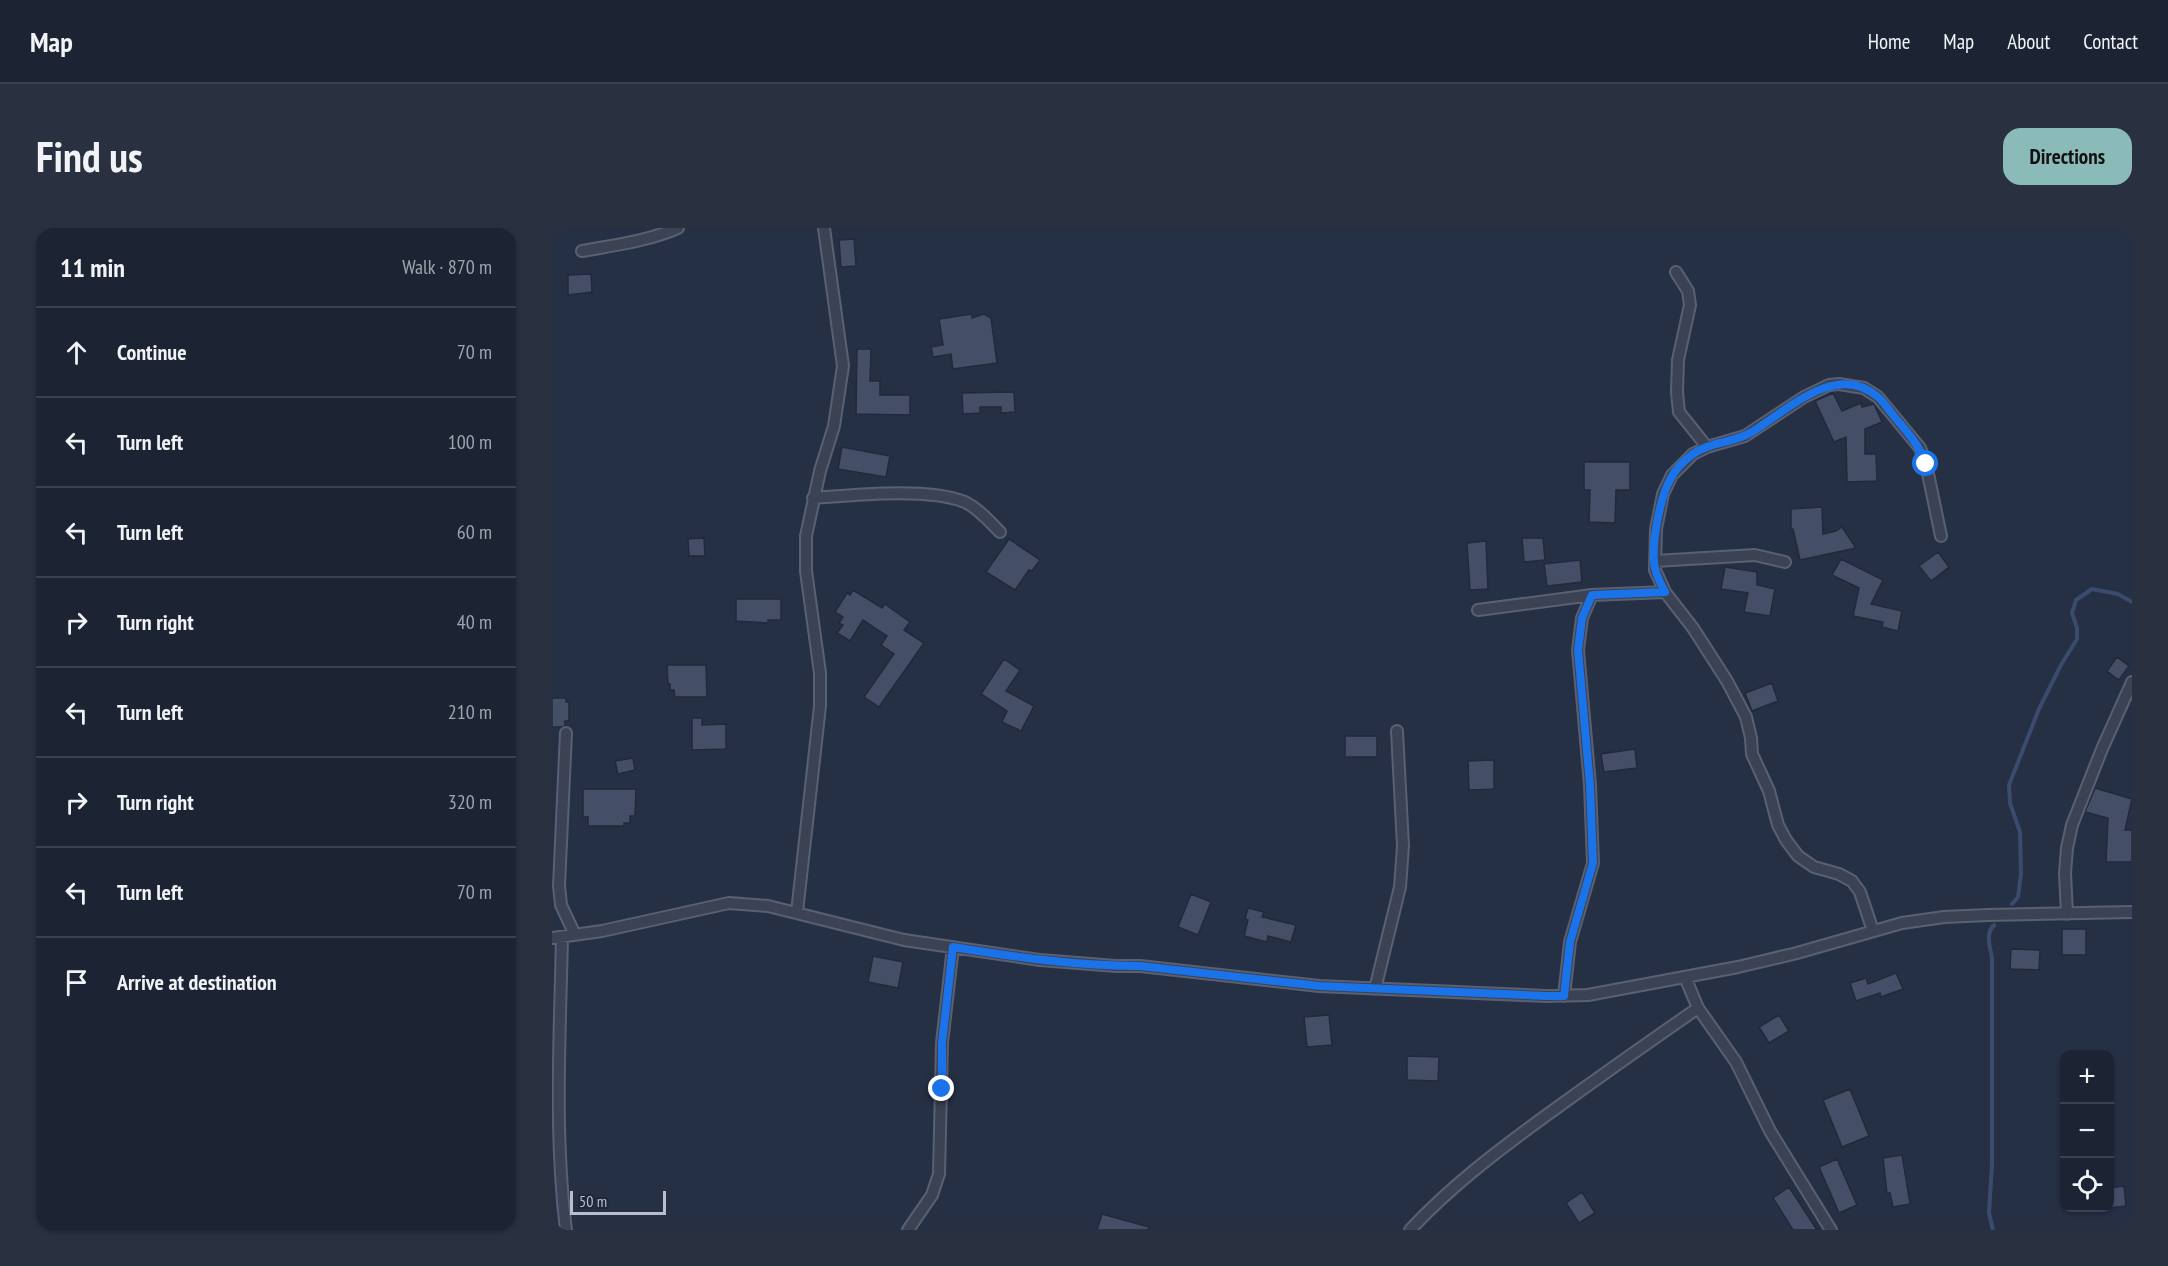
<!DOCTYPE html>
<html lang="en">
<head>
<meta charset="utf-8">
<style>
	:root { --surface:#1c2434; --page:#293040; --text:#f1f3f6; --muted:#a0a4ac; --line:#3a414f; --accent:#8bbbb9 }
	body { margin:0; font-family:"PT Sans Narrow",sans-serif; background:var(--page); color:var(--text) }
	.controls { position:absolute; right:18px; bottom:18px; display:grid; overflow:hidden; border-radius:12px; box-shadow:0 2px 4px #0004 }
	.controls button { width:54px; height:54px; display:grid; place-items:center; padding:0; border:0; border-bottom:2px solid var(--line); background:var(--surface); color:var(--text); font:30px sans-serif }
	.scale { position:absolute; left:18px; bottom:15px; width:96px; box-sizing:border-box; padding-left:6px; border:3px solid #b8bece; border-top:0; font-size:16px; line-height:21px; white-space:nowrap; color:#b8bece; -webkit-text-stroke:4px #1f273a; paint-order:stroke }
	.stop { position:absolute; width:18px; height:18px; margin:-14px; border:4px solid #1a73e8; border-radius:50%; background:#fff }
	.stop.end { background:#1a73e8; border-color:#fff; box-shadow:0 2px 6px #0008 }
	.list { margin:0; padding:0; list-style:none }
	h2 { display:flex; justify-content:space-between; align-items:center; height:78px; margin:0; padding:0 24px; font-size:26px }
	h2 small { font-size:20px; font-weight:400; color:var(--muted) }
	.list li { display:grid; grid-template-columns:39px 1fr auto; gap:18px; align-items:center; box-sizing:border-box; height:90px; padding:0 24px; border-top:2px solid var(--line) }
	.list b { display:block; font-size:22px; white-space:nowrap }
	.list em { font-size:20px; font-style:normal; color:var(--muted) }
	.icon { flex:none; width:33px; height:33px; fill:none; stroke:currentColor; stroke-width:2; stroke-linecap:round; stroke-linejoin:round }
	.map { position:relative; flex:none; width:1580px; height:1002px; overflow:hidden; border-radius:18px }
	header { display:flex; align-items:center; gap:36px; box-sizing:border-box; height:84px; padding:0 30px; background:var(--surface); border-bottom:2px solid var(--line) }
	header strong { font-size:28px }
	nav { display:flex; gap:33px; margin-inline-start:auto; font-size:21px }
	.intro { display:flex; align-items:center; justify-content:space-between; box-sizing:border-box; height:144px; padding:0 36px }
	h1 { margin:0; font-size:42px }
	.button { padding:15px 27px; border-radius:18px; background:var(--accent); color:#111; font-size:21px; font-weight:700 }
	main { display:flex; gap:36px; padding:0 36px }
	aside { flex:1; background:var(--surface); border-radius:18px; box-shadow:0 2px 4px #0004 }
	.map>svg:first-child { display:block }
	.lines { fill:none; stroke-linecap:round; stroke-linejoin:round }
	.stream { stroke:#3a4b6e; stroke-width:4 }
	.building { fill:#444f67; stroke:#21293c; stroke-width:1.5 }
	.street-casing { stroke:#596071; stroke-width:14 }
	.street { stroke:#3a4254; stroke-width:10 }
	.route { stroke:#1a73e8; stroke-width:8 }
</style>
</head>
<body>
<header>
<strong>Map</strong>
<nav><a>Home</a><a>Map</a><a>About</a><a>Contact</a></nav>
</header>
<div class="intro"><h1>Find us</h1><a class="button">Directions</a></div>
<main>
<aside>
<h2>11 min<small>Walk · 870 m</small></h2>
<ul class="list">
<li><svg class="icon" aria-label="ahead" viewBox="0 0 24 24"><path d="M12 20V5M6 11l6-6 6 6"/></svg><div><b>Continue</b></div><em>70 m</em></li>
<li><svg class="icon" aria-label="left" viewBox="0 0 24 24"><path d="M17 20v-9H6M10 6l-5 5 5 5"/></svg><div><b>Turn left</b></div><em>100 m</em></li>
<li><svg class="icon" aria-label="left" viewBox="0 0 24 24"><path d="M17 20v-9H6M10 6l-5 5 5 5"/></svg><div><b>Turn left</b></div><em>60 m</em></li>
<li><svg class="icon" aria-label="right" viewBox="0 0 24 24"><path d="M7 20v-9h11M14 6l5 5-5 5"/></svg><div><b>Turn right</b></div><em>40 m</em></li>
<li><svg class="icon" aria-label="left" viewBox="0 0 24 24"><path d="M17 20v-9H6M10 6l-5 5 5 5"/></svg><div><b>Turn left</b></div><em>210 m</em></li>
<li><svg class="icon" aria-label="right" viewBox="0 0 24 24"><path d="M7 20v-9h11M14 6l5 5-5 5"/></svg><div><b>Turn right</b></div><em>320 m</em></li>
<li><svg class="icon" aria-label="left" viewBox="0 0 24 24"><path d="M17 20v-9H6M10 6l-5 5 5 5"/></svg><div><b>Turn left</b></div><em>70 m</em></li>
<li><svg class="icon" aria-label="arrive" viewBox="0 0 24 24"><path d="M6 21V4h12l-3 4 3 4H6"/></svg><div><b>Arrive at destination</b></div></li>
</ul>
</aside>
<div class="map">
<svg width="1580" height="1002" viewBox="0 0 1580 1002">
	<rect width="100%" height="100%" fill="#263045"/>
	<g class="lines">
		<path class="stream" d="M 1460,676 L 1466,669 L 1469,646 L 1468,604 L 1458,575 L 1457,557 L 1487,481 L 1509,437 L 1525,411 L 1525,400 L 1520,385 L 1524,372 L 1540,361 L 1566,366 L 1580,374
			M 1441,1002 L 1437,985 L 1440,936 L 1440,730 C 1438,718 1433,706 1442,697"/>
	</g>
	<path class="building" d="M 302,11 L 304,38 L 289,39 L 287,12 Z
		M 39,46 L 40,64 L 16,67 L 16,47 Z
		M 420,86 L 420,90 L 432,86 L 439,90 L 445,135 L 401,141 L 399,126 L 381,129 L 379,119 L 391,117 L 387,91 Z
		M 305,121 L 319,121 L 318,153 L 328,153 L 328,167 L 358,167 L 358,187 L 304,186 Z
		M 462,164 L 463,184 L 449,185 L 449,179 L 428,179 L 428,185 L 411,186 L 410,165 Z
		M 1281,165 L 1290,183 L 1309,175 L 1310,179 L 1322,176 L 1330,194 L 1313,201 L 1313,226 L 1324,226 L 1325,253 L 1295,254 L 1294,209 L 1282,214 L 1263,173 Z
		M 290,219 L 338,228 L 334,249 L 286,241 Z
		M 1032,234 L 1078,234 L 1078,262 L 1064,262 L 1063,295 L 1037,294 L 1038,262 L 1032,262 Z
		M 1270,279 L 1271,306 L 1284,303 L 1290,299 L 1304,320 L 1248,332 L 1241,301 L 1239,301 L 1239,281 Z
		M 152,310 L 153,328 L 137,328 L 136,311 Z
		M 970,310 L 991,310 L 993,332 L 972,334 Z
		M 457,311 L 488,332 L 480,343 L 477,342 L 463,362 L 434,344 Z
		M 934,313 L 936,361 L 918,362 L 915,315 Z
		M 1386,324 L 1397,339 L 1379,353 L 1367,338 Z
		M 1289,331 L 1331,352 L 1319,376 L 1350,383 L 1346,403 L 1330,399 L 1331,394 L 1301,388 L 1307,360 L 1280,347 Z
		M 1028,332 L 1030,354 L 995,358 L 992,336 Z
		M 1173,339 L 1205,344 L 1205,357 L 1223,361 L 1218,388 L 1192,384 L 1196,365 L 1169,361 Z
		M 301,362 L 330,380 L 333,376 L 358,394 L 352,402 L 372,415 L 327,479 L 312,469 L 342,426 L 329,417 L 335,408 L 311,392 L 298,413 L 285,405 L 291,397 L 287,395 L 291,389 L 283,384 L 295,365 L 298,367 Z
		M 184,371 L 229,371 L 229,392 L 216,392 L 216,395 L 184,393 Z
		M 1565,429 L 1577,438 L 1567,452 L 1555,443 Z
		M 452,431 L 468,442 L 454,463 L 482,478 L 469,503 L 450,494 L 455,483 L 429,466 Z
		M 115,437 L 154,437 L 155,469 L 123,469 L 122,462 L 118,462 L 118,456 L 116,456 Z
		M 1220,455 L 1226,473 L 1200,483 L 1193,465 Z
		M 0,470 L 14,470 L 14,474 L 17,474 L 17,493 L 13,493 L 13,498 L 10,499 L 0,499 Z
		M 140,490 L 150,490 L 150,497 L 174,496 L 174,521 L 140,522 Z
		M 793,508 L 825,508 L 825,529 L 793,529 Z
		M 1083,521 L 1085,540 L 1052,544 L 1049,526 Z
		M 81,530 L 83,542 L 66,546 L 63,533 Z
		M 942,532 L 942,561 L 917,562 L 916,533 Z
		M 1543,560 L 1580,571 L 1573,602 L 1580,602 L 1580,634 L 1554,634 L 1556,590 L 1533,584 Z
		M 31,561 L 84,561 L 83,588 L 78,588 L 78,595 L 72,595 L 72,598 L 36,598 L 36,589 L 31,589 Z
		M 639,666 L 659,674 L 646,707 L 626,699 Z
		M 696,680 L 712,684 L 710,689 L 744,697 L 739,714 L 716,708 L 715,714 L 692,708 L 696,692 L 693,691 Z
		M 1510,701 L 1534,701 L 1534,727 L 1510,727 Z
		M 1459,721 L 1488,722 L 1487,742 L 1458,741 Z
		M 321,728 L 351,734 L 346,760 L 316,754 Z
		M 1344,745 L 1351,761 L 1329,769 L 1328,765 L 1304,773 L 1298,755 L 1314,750 L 1316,756 Z
		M 777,787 L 780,817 L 755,819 L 752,789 Z
		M 1227,787 L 1237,803 L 1217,815 L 1207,799 Z
		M 855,828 L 887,829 L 886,853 L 855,852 Z
		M 1298,861 L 1317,908 L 1290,919 L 1271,872 Z
		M 1350,927 L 1358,976 L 1341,979 L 1338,965 L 1335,965 L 1331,930 Z
		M 1285,931 L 1305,977 L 1287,985 L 1267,939 Z
		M 1572,958 L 1574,978 L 1557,980 L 1557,960 Z
		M 1237,959 L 1265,1002 L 1241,1002 L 1221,970 Z
		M 1030,964 L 1043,985 L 1027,995 L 1014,975 Z
		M 550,986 L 597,999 L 596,1002 L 545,1002 Z"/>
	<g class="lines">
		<g class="street-casing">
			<path id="street" d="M 30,23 C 63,17 96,13 126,0
				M 1124,44 L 1136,63 L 1138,77 L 1126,132 L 1125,164 L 1127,184 L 1155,219
				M 261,270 C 301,267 376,259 413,274 C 427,281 437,293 448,304
				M 1103,333 L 1203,327 L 1233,334
				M 926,382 L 1040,367 L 1113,364
				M 14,505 L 7,658 L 9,677 L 23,707
				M 245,684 L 268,478 L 268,445 L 254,343 L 254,308 L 268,243 L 282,198 L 291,138 L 272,0
				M 1515,686 L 1513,645 L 1515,620 L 1520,597 L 1550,521 L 1580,454
				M 1321,703 L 1308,664 L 1300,653 L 1287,646 L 1262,639 L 1246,628 L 1234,612 L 1226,597 L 1217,563 L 1200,526 L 1199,510 L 1194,489 L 1175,453 L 1141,400 L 1113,364 L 1103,342 L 1104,301 L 1111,266 L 1120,247 L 1141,226 L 1155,219 L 1193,208 L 1252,169 L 1277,157 L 1287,156 L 1312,160 L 1326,169 L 1368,220 L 1374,236 L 1389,308
				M 10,709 C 8,807 2,904 14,1002
				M 0,710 L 50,703 L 177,675 L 216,678 L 352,712 L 488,732 L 564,738 L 588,738 L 767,758 L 994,768 L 1036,767 L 1186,739 L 1245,725 L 1350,695 L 1392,689 L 1436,687 L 1580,684
				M 1133,749 L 1146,780 L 1184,834 L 1218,903 L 1279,1002
				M 823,761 L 848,659 L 851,618 L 845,503
				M 1012,768 L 1018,714 L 1041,635 L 1038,557 L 1026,422 L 1030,390 L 1040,367
				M 356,1002 L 380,967 L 387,946 L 390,815 L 401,719
				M 858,1002 C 898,959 944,924 992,889 C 1043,852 1094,816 1146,780"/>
		</g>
		<use href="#street" class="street"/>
	</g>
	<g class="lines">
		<path class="route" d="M 390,861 L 390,815 L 401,719 C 463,729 525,738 588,738 L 768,758 L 994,768 L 1012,768 L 1018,714 L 1041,635 L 1038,557 L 1026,422 L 1030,390 L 1040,367 L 1113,364 C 1110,358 1106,351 1104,344 C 1097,322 1108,269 1119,250 C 1123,242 1133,232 1141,226 C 1157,214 1182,215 1200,204 C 1236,182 1284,133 1326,169 C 1332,174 1336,181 1341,187 C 1354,203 1367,216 1374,236"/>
	</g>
</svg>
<div class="controls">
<button>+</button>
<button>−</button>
<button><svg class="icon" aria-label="locate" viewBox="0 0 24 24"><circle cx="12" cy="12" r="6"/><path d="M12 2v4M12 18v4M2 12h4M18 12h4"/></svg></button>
</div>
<div class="scale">50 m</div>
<div class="stop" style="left:1374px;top:236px"></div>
<div class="stop end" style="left:390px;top:861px"></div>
</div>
</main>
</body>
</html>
